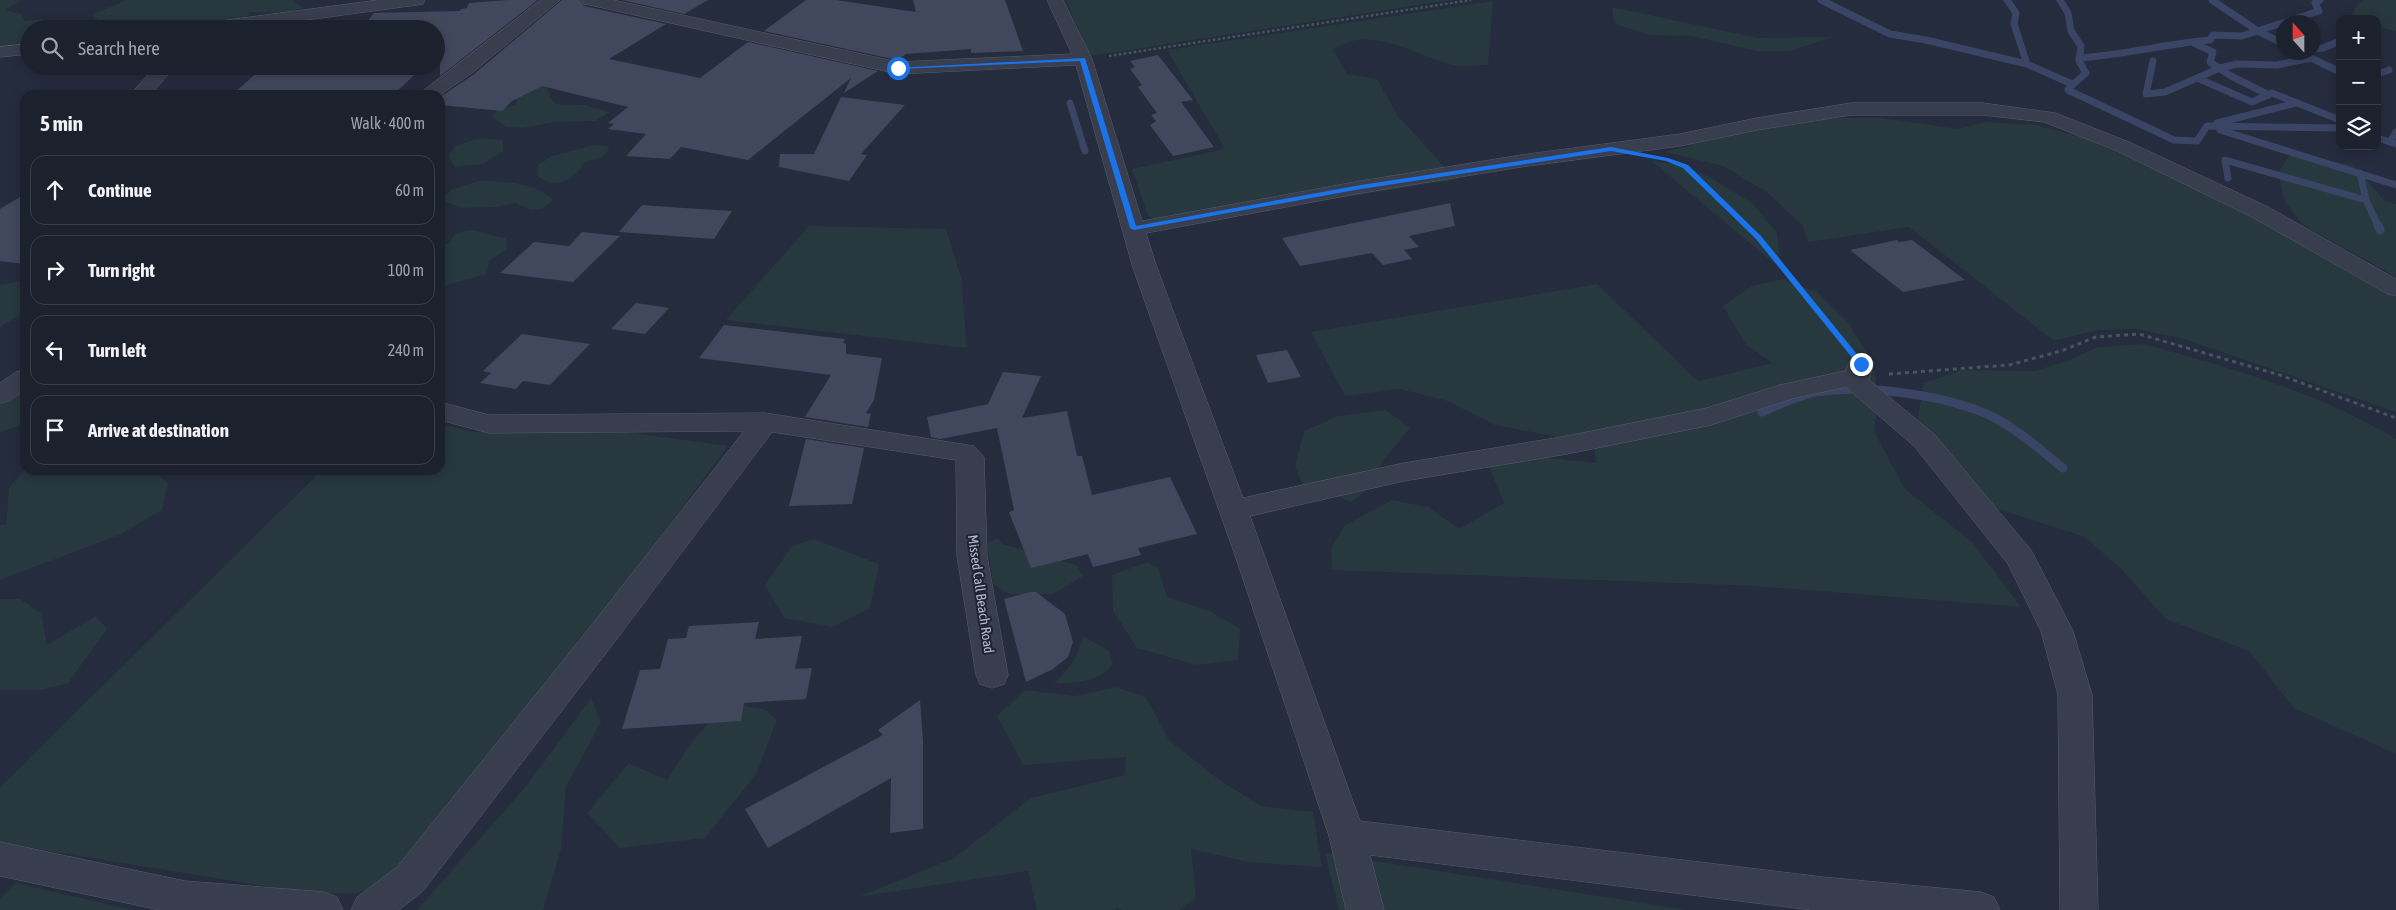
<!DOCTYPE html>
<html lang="en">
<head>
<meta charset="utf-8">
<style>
	:root { --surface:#1c212e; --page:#252936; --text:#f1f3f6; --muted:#a0a3aa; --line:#3a3e4a }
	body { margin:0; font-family:"Asap Condensed",sans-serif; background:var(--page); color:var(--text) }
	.controls { position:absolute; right:15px; top:15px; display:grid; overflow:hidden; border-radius:10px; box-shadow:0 2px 12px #0003 }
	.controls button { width:45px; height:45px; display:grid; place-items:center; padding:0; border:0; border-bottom:1px solid var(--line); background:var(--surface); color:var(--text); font:25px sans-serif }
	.compass { position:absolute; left:2276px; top:15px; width:45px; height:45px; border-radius:50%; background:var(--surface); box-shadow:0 2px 12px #0003; rotate:339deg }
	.stop { position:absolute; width:15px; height:15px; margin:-11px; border:4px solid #1a73e8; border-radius:50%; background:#fff }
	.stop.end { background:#1a73e8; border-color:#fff; box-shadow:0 1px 5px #0008 }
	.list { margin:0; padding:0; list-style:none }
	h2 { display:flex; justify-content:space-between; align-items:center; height:65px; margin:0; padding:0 20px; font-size:21px }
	h2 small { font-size:16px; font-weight:400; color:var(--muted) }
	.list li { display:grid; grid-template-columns:32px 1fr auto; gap:15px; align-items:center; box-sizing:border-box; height:70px; margin:0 10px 10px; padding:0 10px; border:1px solid var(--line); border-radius:15px }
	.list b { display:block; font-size:19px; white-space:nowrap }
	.list em { font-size:16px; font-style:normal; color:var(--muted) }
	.icon { flex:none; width:28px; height:28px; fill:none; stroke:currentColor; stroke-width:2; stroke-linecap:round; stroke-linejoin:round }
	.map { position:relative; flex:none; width:2396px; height:910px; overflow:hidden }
	.search { position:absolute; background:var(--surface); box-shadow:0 2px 12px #0003; left:20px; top:20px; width:425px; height:55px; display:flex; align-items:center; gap:12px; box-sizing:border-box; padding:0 18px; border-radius:28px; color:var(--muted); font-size:19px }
	.panel { position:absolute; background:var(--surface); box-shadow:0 2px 12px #0003; left:20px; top:90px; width:425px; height:385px; border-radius:15px }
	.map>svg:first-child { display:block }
	.green { fill:#27383e }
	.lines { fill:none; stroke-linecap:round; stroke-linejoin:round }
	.stream-far1 { stroke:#3a4464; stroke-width:7 }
	.stream { stroke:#3a4464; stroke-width:9 }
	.building { fill:#41485d }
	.street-casing { stroke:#575c6c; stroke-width:1 }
	.path-far1 { stroke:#45555b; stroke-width:2.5; stroke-dasharray:2.5 2.5; stroke-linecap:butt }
	.path { stroke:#45555b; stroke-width:3; stroke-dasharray:4 4; stroke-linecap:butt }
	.street { fill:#393e4e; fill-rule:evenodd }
	.route { fill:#1a73e8 }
	.labels { text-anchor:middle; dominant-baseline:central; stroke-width:4; stroke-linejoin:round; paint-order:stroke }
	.street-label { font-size:14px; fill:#b5b9c9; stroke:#1e2333 }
</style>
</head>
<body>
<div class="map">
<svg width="2396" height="910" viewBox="0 0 2396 910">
	<rect width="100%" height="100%" fill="#252c3d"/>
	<path class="green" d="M 0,0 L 21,0 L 6,10 L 21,14 L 25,21 L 42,19 L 48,25 L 97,29 L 29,29 L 29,44 L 0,47 Z
		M 126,0 L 292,0 L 303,8 L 283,13 L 250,12 C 236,36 202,22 179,29 L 114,29 L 119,21 L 100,21 L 92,15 Z
		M 1066,0 L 1451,0 L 1090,56 Z
		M 2363,0 L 2396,0 L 2396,31 L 2377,27 L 2377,19 L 2351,19 L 2355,8 Z
		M 1493,1 L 1488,65 C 1479,65 1467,67 1458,66 C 1417,58 1372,22 1333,50 L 1347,74 L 1377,79 L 1398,116 L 1442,164 L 1459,179 L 1247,213 L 1162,223 L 1148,216 L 1132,169 L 1225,149 L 1167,50 Z
		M 1612,7 L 1758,38 L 1833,37 L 1790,51 L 1757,51 L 1691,36 L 1650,35 L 1615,24 Z
		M 538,85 L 547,87 L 550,97 L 555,104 L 584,105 L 610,112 L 595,121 L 554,122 L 523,128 L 507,127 L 491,116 L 500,108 L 516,105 L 516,97 Z
		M 1818,118 L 1882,118 L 1958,129 L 1986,122 L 2035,125 L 2082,137 L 2168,174 L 2301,243 L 2396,298 L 2396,412 L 2184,339 L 2136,329 L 2098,330 L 2054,341 L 1909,227 L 1808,242 L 1803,226 L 1767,192 L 1723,166 L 1665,152 L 1717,138 Z
		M 481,138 L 503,140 L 503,151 L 483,164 L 455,167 L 448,156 L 457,145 Z
		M 593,145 L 608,146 L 609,150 L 599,159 L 585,161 C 576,179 554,192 537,175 L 538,165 L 552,156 Z
		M 2290,154 L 2353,165 L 2385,201 L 2396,204 L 2396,277 L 2303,225 L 2285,202 L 2278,173 Z
		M 1652,161 L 1678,164 L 1708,176 L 1752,203 L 1777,233 L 1781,269 Z
		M 478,181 C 504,181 534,182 554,200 L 541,209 L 531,210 L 515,203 L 495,207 L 461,208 L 441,200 L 451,190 Z
		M 809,226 L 946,229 L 961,277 L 967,348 L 726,320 Z
		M 470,230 C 484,231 492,237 506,238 L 507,249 L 489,261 L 486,274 L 440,287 L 440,244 L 448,244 L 456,233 Z
		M 1783,279 L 1817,292 L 1847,321 L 1874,364 L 1878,403 L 1874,431 L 1905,489 L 1972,542 L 2021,607 L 1755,586 L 1332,570 L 1331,549 L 1344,526 L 1392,500 L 1428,507 L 1459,529 L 1504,503 L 1488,464 L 1532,456 L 1596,463 L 1594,444 L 1495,425 L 1445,400 L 1399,389 L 1345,396 L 1311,332 L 1597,284 L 1698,381 L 1773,363 L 1746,345 L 1723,306 L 1752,286 Z
		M 25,280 L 22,314 L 0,327 L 0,285 Z
		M 2144,344 C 2231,368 2318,392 2396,439 L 2396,754 L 2294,708 L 2249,651 L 2166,619 L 2121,569 L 2085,537 L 1976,502 L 1929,454 L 1918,419 L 1924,383 L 1962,370 L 2034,371 L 2067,361 L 2098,347 Z
		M 25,386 L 25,424 L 0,432 L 0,390 Z
		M 1386,410 L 1410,428 L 1382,462 L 1374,484 L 1351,502 L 1303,484 L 1295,467 L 1304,431 L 1338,416 Z
		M 440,423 L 471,432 L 626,432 L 728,446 L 546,691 L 394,879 L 354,894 L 300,892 L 0,843 L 0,787 L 322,470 L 440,470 Z
		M 25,469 L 153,470 L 168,483 L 162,510 L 119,535 L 0,580 L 0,525 L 6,525 L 9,488 Z
		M 998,538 L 1002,544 L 1076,565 L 1083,576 L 1053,594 L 1008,594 L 993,584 L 987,543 Z
		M 814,539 L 879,564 L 870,608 L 832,627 L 784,618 L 765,585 L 792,546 Z
		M 1147,562 L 1158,568 L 1167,597 L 1210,611 L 1240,629 L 1238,660 L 1196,665 L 1137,648 L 1113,611 L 1112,575 Z
		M 0,599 L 20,599 L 41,613 L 47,645 L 96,616 L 107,629 L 68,683 L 42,690 L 0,690 Z
		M 1083,636 L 1109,651 L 1113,663 C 1100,683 1076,682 1054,684 C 1070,667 1077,659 1083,636 Z
		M 1116,687 L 1146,697 L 1169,740 L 1218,779 L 1261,806 L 1313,812 L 1322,867 L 1248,862 L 1191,849 L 1196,898 L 1179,910 L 1122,910 L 1117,908 L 1115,910 L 1037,910 L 1028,871 L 858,897 L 954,858 L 1031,798 L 1125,775 L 1126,757 L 1023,765 L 997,716 L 1025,690 L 1075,696 Z
		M 591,698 L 601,722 L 566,787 L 561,849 L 543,910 L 417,910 L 527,785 Z
		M 725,702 L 766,710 L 777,720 L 756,774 L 705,838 L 620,848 L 587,813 L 629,763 L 667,780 L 689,746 Z
		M 1325,853 L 1687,910 L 1339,910 Z
		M 16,883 L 132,910 L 0,910 L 0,898 Z"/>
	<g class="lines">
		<path class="stream-far1" d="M 1821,0 L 1890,34 L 1926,40 L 2027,64 L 2072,84
			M 2007,0 L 2016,13 L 2014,24 L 2027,64
			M 2060,0 L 2068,13 L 2071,31 L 2081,46 L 2079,61 L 2086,73 L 2069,88
			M 2212,0 L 2258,31 L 2284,44
			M 2194,43 L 2213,52 L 2210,62 L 2231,76 L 2269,95
			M 2314,49 L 2323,48 L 2340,41
			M 2299,52 L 2340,72
			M 2079,58 C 2123,55 2166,44 2210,40 L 2213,35 L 2242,36 L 2319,11 L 2315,3 L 2320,0
			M 2153,61 L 2146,94 L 2165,92 L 2220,68 L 2237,64 L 2277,65 L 2311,58
			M 2377,74 L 2389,70
			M 2197,78 L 2252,102 L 2272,93 L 2340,120
			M 2068,90 L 2174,140 L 2197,141 L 2207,126 L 2340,128
			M 1070,103 L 1085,151
			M 2217,123 L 2296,103
			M 2220,130 L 2396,185
			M 2377,138 L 2396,144
			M 2390,142 L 2396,132
			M 2360,173 L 2366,200 L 2378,226
			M 2228,178 L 2225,160 L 2366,200"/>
		<path class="stream" d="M 2378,225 L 2380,230
			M 1762,412 C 1779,405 1797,395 1816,392 C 1868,384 1952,395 1999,420 C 2022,433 2042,451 2063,468"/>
	</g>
	<path class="building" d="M 508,0 L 538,0 L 440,76 L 440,56 L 436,60 L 436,29 L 361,29 L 374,13 L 460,11 L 461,9 L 467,8 L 469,3 Z
		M 562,0 L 580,0 L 584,6 L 666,24 L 609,59 L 700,78 L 748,42 L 878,71 L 844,93 L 851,78 L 748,160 L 681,147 L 670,159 L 626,156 L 646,134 L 608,129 L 614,124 L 608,123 L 628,107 L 542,86 L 512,101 L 502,111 L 440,105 L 440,97 L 473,75 Z
		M 622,0 L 708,0 L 684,14 Z
		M 806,0 L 836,0 L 916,12 L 913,0 L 1005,0 L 1023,51 L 971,53 L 971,49 L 906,54 L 897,60 L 764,31 Z
		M 1158,55 L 1193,100 L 1181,102 L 1214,147 L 1173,156 L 1150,125 L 1156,121 L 1151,115 L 1157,113 L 1138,87 L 1142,85 L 1130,69 L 1135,67 L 1130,61 Z
		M 264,66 L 424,66 L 394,94 L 326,92 L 324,94 L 232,95 Z
		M 841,97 L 905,105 L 861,154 L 867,155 L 849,181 L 779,167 L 780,154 L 814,154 Z
		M 25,194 L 25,264 L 0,261 L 0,209 Z
		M 1450,203 L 1455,226 L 1409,236 L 1419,247 L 1404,250 L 1412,259 L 1383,265 L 1372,253 L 1300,266 L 1282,238 Z
		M 642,205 L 684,208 L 732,211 L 714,239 L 619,232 Z
		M 582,232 L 620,236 L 573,282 L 500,273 L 534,242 L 569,246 Z
		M 1897,240 L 1899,242 L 1912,240 L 1965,280 L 1903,292 L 1850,250 Z
		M 636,303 L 669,308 L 645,334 L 611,329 Z
		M 724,325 L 845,339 L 843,343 L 846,344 L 846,354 L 882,358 L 874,400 L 866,413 L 871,414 L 868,427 L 805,417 L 831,375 L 699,358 Z
		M 522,334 L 590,344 L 550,385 L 523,381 L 516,389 L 480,383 L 491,373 L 483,371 Z
		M 1287,350 L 1301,377 L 1268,383 L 1256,355 Z
		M 1003,372 L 1041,376 L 1022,418 L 1067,411 L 1077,456 L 1082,456 L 1092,495 L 1170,477 L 1197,534 L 1138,548 L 1141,555 L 1093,567 L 1088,554 L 1031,568 L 1009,512 L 1014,510 L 997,428 L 940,439 L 931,437 L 927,417 L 988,404 Z
		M 806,439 L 864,448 L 852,504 L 789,506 Z
		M 1030,592 L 1036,592 L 1065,614 L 1073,642 L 1068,657 L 1053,669 L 1026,682 L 1004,599 Z
		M 759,622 L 755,639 L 802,636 L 795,669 L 812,668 L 806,699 L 744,703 L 741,721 L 622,729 L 640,670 L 660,669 L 668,639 L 686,638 L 689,626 Z
		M 920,700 L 923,741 L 923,829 L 890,833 L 891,778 L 768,848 L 745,809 L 883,735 L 878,730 Z"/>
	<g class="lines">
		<g class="street-casing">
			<path id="street" d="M 379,0 L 425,0 L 423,4 L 417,5 L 239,29 L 189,29 L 192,25 L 198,24 Z
				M 541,0 L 560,0 L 472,73 L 440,95 L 418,95 Z
				M 582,0 L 613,0 L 898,62 L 1072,54 L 1047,0 L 1063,0 L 1092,59 L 1142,221 L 1361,181 L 1521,155 L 1680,134 L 1757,118 L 1851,103 L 1983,103 L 2055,113 L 2129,142 L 2268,207 L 2396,279 L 2396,296 L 2388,294 L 2252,217 L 2115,150 L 2044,122 L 1983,115 L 1851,115 L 1757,130 L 1680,146 L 1521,167 L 1361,193 L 1146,233 L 1157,268 L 1243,498 L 1404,463 L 1567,436 L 1707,408 L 1780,385 L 1845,371 L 1852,357 L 1861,355 L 1870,357 L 1874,363 L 1869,380 L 1935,435 L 2031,550 L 2073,631 L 2092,695 L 2098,910 L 2060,910 L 2058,695 L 2041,631 L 2008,564 L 1915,447 L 1846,387 L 1794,398 L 1711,425 L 1567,454 L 1404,481 L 1250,516 L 1360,821 L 1823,877 L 1981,892 L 1994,897 L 2000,910 L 1812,910 L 1370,855 L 1384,910 L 1346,910 L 1329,836 L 1236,558 L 1133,268 L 1076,65 L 898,74 L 590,5 L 584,4 Z
				M 29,44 L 29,54 L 0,57 L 0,47 Z
				M 157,66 L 176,66 L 150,95 L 130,95 Z
				M 25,370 L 25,390 L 9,401 L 0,403 L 0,383 L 16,372 Z
				M 440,402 L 489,415 L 765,413 L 974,446 L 984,457 L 987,556 L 1008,675 L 1004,684 L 992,688 L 980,684 L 976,675 L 957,556 L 956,460 L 772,432 L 613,644 L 423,891 L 399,910 L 351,910 L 357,897 L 397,867 L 591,626 L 744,431 L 489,433 L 440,420 Z
				M 0,842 L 185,881 L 324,892 L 337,897 L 343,910 L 160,910 L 0,876 Z"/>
		</g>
		<path class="path-far1" d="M 1109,56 L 1471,0
			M 1680,164 L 1685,166 L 1748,226"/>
		<path class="path" d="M 1746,225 L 1759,237 L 1846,345
			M 1889,374 L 2009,365 L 2061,351 L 2096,337 L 2139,334 L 2280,375 L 2396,418"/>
		<use href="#street" class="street"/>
	</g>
	<path class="route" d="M 1085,58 L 1136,226 L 1361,185 L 1611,147 L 1668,158 L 1688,165 L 1761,236 L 1865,364 L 1858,365 L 1756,239 L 1683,168 L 1666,161 L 1611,151 L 1361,189 L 1134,230 L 1130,228 L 1080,61 L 898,69 L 895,68 Z"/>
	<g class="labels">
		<g class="street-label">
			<text transform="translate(981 594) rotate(82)">Missed Call Beach Road</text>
		</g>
	</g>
</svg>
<div class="controls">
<button>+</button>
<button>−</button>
<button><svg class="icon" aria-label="layers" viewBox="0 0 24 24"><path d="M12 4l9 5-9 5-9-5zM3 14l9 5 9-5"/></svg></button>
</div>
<svg class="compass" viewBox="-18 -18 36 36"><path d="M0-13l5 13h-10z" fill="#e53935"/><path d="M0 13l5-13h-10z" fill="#a0a3aa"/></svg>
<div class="stop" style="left:898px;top:68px"></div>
<div class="stop end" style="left:1861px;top:364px"></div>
<div class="search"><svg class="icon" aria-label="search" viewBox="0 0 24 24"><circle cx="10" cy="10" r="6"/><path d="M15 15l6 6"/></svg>Search here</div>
<section class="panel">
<h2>5 min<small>Walk · 400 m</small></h2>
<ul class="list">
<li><svg class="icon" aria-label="ahead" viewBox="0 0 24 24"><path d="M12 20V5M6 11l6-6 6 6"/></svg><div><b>Continue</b></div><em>60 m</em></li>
<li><svg class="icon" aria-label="right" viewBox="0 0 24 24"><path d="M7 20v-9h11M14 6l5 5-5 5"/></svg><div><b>Turn right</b></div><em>100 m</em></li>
<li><svg class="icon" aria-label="left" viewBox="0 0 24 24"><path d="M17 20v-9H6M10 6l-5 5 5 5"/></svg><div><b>Turn left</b></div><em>240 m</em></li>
<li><svg class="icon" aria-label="arrive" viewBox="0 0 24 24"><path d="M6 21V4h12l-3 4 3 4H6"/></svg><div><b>Arrive at destination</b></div></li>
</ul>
</section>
</div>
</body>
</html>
